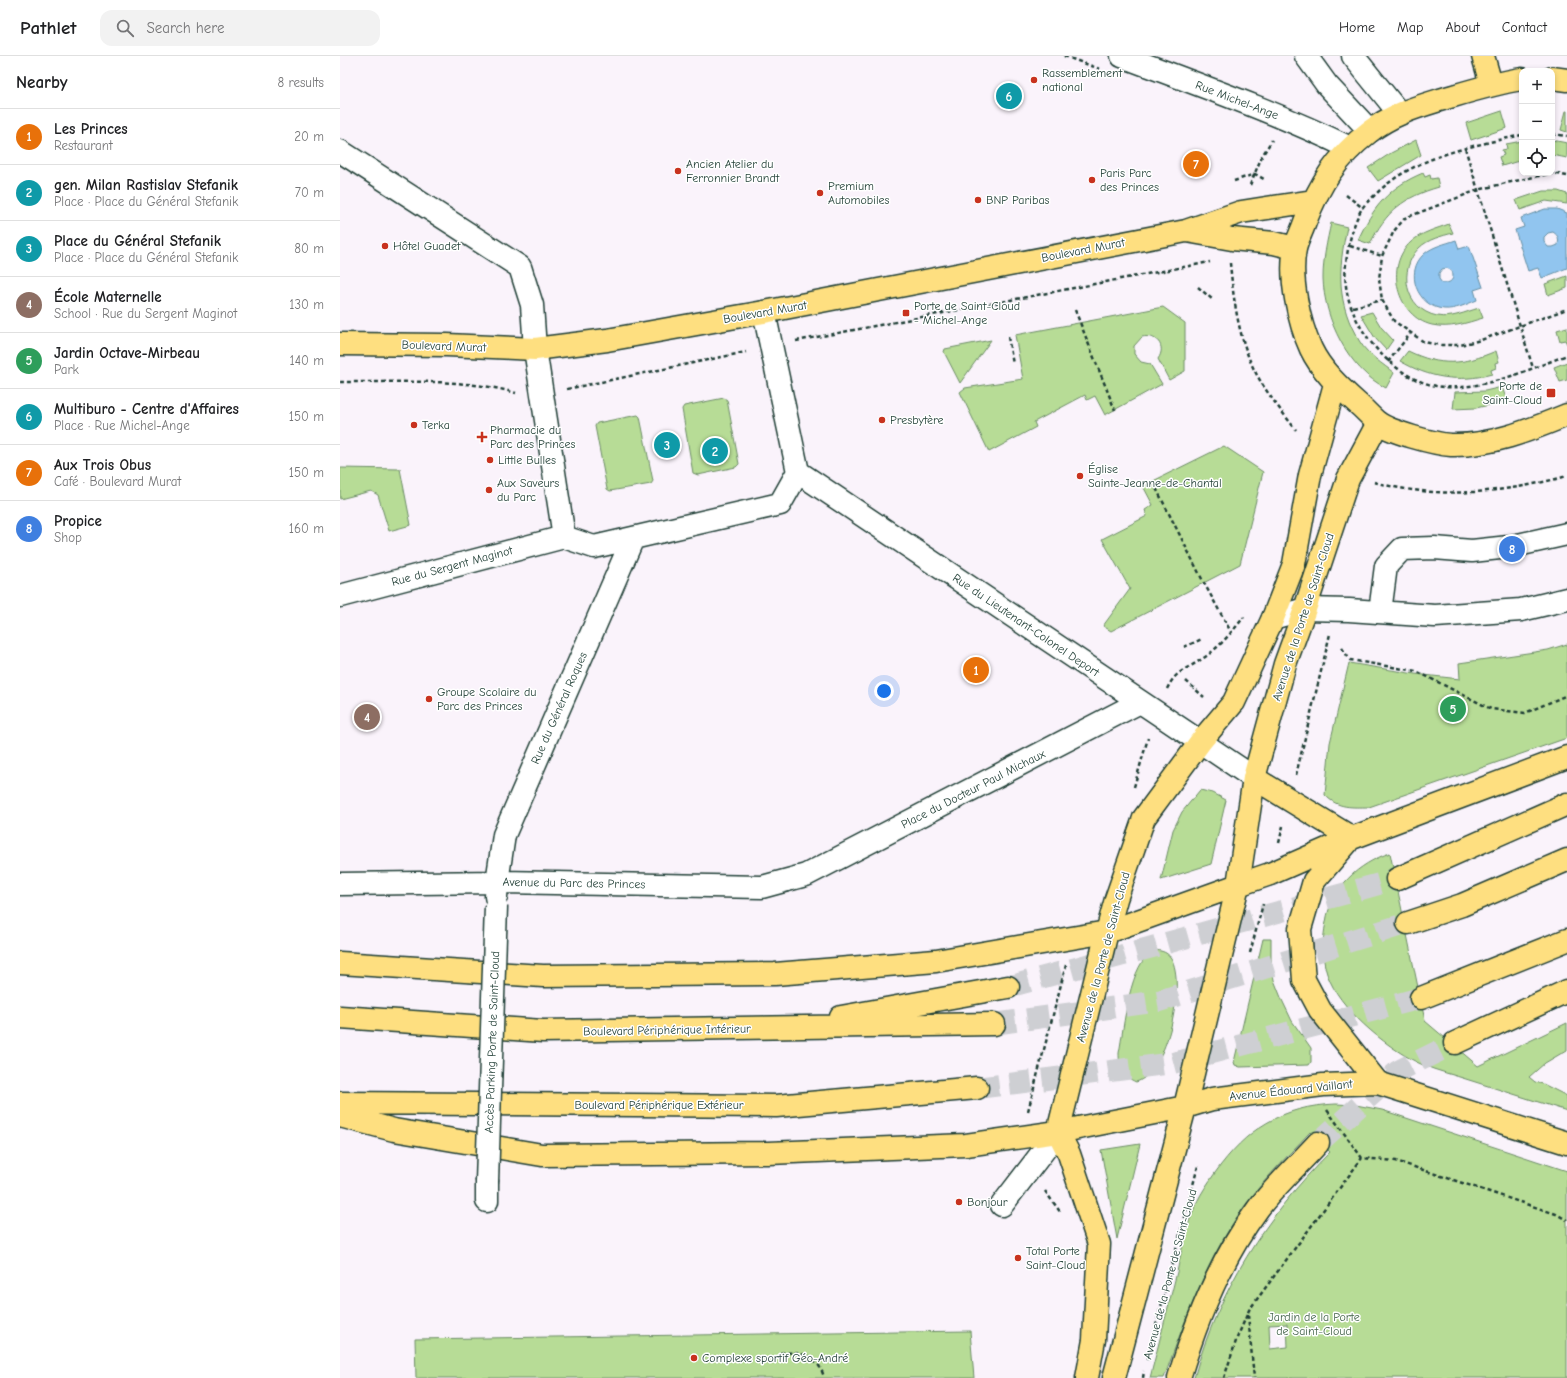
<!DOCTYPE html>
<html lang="en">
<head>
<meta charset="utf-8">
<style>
	:root { --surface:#fff; --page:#f2f2f2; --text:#202124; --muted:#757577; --line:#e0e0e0; --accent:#db2777 }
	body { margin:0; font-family:"Comic Neue",sans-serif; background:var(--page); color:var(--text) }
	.controls { position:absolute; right:12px; top:12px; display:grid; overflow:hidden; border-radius:8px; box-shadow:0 2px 6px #0003 }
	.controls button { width:36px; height:36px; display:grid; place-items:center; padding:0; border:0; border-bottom:1px solid var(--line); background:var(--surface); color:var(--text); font:20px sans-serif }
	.you { position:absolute; left:544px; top:635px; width:14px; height:14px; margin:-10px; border:3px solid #fff; border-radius:50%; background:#1a73e8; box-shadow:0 0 0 6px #1a73e833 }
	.badge { display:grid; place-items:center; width:26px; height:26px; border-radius:50%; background:var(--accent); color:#fff; font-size:13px; font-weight:700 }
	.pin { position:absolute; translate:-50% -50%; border:2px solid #fff; box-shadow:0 1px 4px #0006 }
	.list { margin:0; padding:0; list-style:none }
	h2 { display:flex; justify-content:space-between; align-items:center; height:52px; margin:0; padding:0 16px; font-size:17px }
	h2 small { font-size:13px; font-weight:400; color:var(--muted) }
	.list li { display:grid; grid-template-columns:26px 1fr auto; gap:12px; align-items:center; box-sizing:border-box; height:56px; padding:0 16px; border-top:1px solid var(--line) }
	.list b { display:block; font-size:15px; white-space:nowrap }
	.list p { margin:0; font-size:13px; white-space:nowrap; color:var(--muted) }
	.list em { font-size:13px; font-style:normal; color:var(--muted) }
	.icon { flex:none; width:22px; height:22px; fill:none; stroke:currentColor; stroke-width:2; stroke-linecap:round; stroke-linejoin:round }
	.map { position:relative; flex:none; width:1227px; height:1322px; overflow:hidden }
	header { display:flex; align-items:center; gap:24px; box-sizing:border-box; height:56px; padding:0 20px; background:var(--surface); border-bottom:1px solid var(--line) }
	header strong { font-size:19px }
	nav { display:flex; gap:22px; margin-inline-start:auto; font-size:14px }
	.search { width:280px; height:36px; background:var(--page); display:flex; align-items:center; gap:10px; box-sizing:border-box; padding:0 14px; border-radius:12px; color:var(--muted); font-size:15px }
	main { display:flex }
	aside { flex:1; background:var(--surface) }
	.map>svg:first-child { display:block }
	.green { fill:#b7dc96; stroke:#6b8c65; fill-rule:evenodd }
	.water { fill:#91c5ef; stroke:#638fa4; fill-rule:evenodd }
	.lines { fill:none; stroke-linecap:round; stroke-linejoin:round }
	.highway-tunnel { stroke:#cecfd3; stroke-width:22; stroke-dasharray:22 11; stroke-linecap:butt }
	.minor-casing { stroke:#1f3d34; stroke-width:25 }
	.major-casing { stroke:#1f3d34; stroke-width:25 }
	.highway-casing { stroke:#1f3d34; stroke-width:25 }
	.path { stroke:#1f3d34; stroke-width:2.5; stroke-dasharray:4 3; stroke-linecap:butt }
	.minor { stroke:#fff; stroke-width:22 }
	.major { stroke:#fedf80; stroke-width:22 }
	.highway { stroke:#fedf80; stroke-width:22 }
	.minor-bridge-casing { stroke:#1f3d34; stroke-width:25; stroke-linecap:butt }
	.minor-bridge { stroke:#fff; stroke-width:22 }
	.poi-dot { fill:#c8321e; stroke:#fff; stroke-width:1.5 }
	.labels { text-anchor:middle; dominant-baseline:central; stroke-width:3; stroke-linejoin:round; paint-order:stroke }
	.poi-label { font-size:12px; fill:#1f3d34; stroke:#fff; text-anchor:start }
	.street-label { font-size:12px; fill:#1f3d34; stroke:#fff }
	.park-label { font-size:12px; fill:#45654c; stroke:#fff }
</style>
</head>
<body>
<header>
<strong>Pathlet</strong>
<div class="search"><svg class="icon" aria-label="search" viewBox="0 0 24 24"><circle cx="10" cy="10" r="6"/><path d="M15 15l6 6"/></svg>Search here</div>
<nav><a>Home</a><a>Map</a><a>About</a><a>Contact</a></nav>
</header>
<main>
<aside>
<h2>Nearby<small>8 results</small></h2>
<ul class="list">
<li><span class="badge" style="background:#e8710a">1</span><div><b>Les Princes</b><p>Restaurant</p></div><em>20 m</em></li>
<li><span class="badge" style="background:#0f9aa8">2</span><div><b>gen. Milan Rastislav Stefanik</b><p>Place · Place du Général Stefanik</p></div><em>70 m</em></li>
<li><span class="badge" style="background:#0f9aa8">3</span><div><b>Place du Général Stefanik</b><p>Place · Place du Général Stefanik</p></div><em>80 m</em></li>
<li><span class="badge" style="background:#8d6e63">4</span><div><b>École Maternelle</b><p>School · Rue du Sergent Maginot</p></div><em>130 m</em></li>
<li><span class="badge" style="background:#2e9e5b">5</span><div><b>Jardin Octave-Mirbeau</b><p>Park</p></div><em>140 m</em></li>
<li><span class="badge" style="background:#0f9aa8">6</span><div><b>Multiburo - Centre d'Affaires</b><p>Place · Rue Michel-Ange</p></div><em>150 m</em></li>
<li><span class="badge" style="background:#e8710a">7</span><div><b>Aux Trois Obus</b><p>Café · Boulevard Murat</p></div><em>150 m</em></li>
<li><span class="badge" style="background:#3f7fe0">8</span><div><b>Propice</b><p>Shop</p></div><em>160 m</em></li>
</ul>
</aside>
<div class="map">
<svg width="1227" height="1322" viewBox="0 0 1227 1322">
	<rect width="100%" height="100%" fill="#faf3fb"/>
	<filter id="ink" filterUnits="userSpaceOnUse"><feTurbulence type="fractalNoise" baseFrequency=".025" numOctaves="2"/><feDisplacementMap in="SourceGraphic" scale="8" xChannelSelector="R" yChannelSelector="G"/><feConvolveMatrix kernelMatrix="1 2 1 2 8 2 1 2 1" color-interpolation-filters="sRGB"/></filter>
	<g filter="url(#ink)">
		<path class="green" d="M 1162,55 L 1167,72 L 1131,84 L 1126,67 Z
			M 1226,55 L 1227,55 L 1227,76 L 1221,74 Z
			M 1076,84 L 1081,99 L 1038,125 L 1028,112 L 1051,97 Z
			M 1212,84 L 1227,87 L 1227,102 L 1212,99 Z
			M 1182,85 L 1182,104 L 1162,110 L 1159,101 L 1164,99 L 1162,94 L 1167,93 L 1166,88 Z
			M 1083,117 L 1085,121 L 1090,119 L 1091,123 L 1097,122 L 1099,131 C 1064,141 1046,155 1030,188 L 1018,184 C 1033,151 1049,131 1083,117 Z
			M 1203,135 L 1218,135 L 1227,138 L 1227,148 L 1206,145 L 1180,154 L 1176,144 Z
			M 991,167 L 1007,171 C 998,213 996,248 1020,286 C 1028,299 1043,308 1054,317 L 1046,332 C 1008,313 984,263 983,222 C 983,203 987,185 991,167 Z
			M 1109,168 L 1113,177 C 1102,180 1088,183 1079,192 C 1058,213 1064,253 1097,260 C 1111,263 1125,256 1139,252 L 1143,262 C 1126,267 1110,273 1092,269 C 1057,261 1044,210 1071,186 C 1082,176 1096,173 1109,168 Z
			M 1227,220 L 1227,232 L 1208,239 L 1205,228 Z
			M 823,251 L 845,267 L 845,315 L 829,324 L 818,303 C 827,290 816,278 802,281 L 794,290 L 794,298 L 801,306 L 810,308 L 822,328 L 765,359 L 755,340 L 747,344 L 745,339 L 694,366 L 696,371 L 649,396 L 620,336 L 625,332 L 683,323 L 675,279 Z
			M 1032,256 L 1041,271 L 1053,284 L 1046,294 L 1035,282 L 1021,259 Z
			M 1227,271 L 1227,288 L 1225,284 L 1220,285 L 1217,274 Z
			M 651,284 L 620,327 L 604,296 L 605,293 Z
			M 1068,295 C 1101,311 1123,309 1156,295 L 1159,306 L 1155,307 L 1156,312 L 1151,314 L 1152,318 C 1118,327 1089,322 1060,305 Z
			M 1227,306 L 1227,324 L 1220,326 L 1214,311 Z
			M 1162,331 L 1167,345 L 1136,352 L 1113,353 L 1115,336 L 1145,335 Z
			M 384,342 L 387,344 L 399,408 L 396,411 L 358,419 L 353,417 L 342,353 L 344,350 Z
			M 298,359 L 300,361 L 313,425 L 311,428 L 270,435 L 267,433 L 255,370 L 257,367 Z
			M 884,390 L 923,416 L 900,508 L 771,575 L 763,570 L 790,533 L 762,483 L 807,460 L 805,454 L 813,449 L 803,430 Z
			M 0,412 L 60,413 L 71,469 L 49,475 L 38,439 L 31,435 L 0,443 Z
			M 1227,588 L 1227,682 L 1029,751 C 1012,751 998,753 985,739 L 990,687 L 1009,607 L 1075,618 L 1120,623 L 1119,607 L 1208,594 Z
			M 860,734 L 873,737 L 886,744 L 871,808 L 821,824 L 833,774 L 842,756 Z
			M 1050,797 L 1085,965 L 1138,1010 L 1227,967 L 1227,994 L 1205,1007 L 1189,1021 L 1195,1026 L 1203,1028 L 1227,1040 L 1227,1055 C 1194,1045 1162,1034 1129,1024 C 1114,1019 1097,1015 1083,1009 C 1051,995 1005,958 990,925 C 981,907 982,885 986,866 C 991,832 1019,807 1050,797 Z
			M 923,883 L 931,883 L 931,904 L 934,924 L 942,944 L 952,965 L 971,992 L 971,1006 L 969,1009 L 900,1011 L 895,1009 L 894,1006 Z
			M 815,894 C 822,895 827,896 831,902 C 846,927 828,1017 796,1026 C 782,1020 779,1012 779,997 C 784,972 789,905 815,894 Z
			M 996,1048 L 1016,1049 L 1042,1054 L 1227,1115 L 1227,1322 L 854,1322 C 878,1235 926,1160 990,1096 L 970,1076 C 944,1104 916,1131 895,1164 C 863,1213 844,1267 824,1322 L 810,1322 C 819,1287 828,1251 837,1216 C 842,1193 846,1170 856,1148 C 861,1137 868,1127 875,1117 C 906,1073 942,1050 996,1048 ZM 947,1268 L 948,1291 L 930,1293 L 929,1269 Z
			M 800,1088 L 777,1183 L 761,1094 Z
			M 630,1275 L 634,1322 L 76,1322 L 75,1283 Z"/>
		<path class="water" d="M 1205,153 L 1217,153 L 1227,157 L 1227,212 L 1202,222 L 1198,212 L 1188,215 L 1175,174 L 1184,171 L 1181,162 ZM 1213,176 C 1219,180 1219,183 1218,189 L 1213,191 L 1208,191 L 1204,186 L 1204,181 L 1208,177 Z
			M 1116,184 L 1119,193 L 1129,190 L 1143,231 L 1134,234 L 1137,244 C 1127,248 1115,254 1104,253 C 1077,251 1064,216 1084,198 C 1093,190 1105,188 1116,184 ZM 1107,212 L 1112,215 C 1115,223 1111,228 1102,227 L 1099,223 L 1099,217 L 1102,213 Z"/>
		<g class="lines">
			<path class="highway-tunnel" d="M 668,931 L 1057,823
				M 654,968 L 819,945 L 1068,867
				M 637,1032 L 833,1007 L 1081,942
				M 978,1087 L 1058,1015 L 1115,987"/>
			<g class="minor-casing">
				<path id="minor" d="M 782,0 C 859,29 936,56 1010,92
					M 966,0 L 987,29 L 1030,75
					M 1013,0 L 1059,57
					M 0,95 L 180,211 L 192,249 L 195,293 L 224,481
					M 458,416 L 914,722
					M 224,481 L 254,491 L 440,448 L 458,416 L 424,256
					M 0,540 L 224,481
					M 1040,556 L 1046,510 L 1062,493 L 1094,492 L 1132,495 L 1169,491 L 1227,478
					M 933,562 L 965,553 L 1009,554 L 1095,560 L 1181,554 L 1227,543
					M 0,828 L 157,826 L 422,831 L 466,819 L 800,646
					M 156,841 L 157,826 L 164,779 L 293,482
					M 147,1145 L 147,1126
					M 662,1149 L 718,1076"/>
			</g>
			<g class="major-casing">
				<path id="major" d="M 1143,0 L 1151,28
					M 1212,22 L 1227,24
					M 1182,23 C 1155,27 1130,35 1103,43 C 1077,51 1052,58 1029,76 C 996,102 980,127 965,166 C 962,175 957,184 955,193 C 949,222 959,267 971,293 C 981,314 999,331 1017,347 C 1024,353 1030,360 1037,366 C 1050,376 1095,388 1111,389 C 1151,390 1190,374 1227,359
					M 847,175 L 892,183 L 934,187 L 955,192
					M 0,288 L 107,289 L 195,293 L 267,284 L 424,256 L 846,175 L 901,156 L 973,145
					M 767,876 L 898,829
					M 718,1076 L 845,1051 L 872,1043 L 983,1029 L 1038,1027 L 1227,1087
					M 747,1322 L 754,1284 L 759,1188 L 729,1098 L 718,1076 L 767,876 L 776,843 L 804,762 L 861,685 L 894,646 L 933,562 L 954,508 L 970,419 L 995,328
					M 774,1322 L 845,1051 L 898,829 L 914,722 L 945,608 L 965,553 L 1008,423 L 1038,367"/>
			</g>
			<g class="highway-casing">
				<path id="highway" d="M 914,722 L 1012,782
					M 1007,787 L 974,825 L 960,873 L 964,924 L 980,954 L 1038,1027
					M 1057,823 L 1227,748
					M 898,829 L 930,818 L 1012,782 L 1227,701
					M 1068,867 L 1122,849 L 1227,804
					M 0,907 L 203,920 L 435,918 L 596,905 L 767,876
					M 1081,942 L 1227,884
					M 0,961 L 203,975 L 654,968
					M 501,961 L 668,931
					M 1115,987 L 1227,935
					M 0,1047 L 436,1050 L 637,1032
					M 0,1060 L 54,1074 L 202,1099 L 428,1097 L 626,1089 L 718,1076
					M 839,1322 C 856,1265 881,1203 917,1154 C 933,1132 959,1108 978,1087"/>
			</g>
			<path class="path" d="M 724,0 L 760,13
				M 1212,78 L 1227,80
				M 1182,79 C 1132,90 1076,100 1038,136 C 1033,141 1027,146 1023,151 C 1011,168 1003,209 1006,230 C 1011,273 1053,322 1096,330 C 1138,337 1188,314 1227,299
				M 1125,92 L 1193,312
				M 1227,120 L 1213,117 L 1166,127 L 1138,134 L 1065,162 L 1054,175 L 1042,200 L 1039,223 L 1042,244 L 1054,265 L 1084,286 L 1101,289 L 1120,289 L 1141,284 L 1227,253
				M 894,125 L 915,118 L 924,123
				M 910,129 L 922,100 L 932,84
				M 1006,139 L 1023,152
				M 1010,190 L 1042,200
				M 890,207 C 893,240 898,277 911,307 C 922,332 940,353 956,374
				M 858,231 L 873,244
				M 1013,251 L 1042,244
				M 735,254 L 775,354
				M 668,281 L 673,308
				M 456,285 L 870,206
				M 1048,306 L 1070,278
				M 0,326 C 58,327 120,321 176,337
				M 227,333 L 406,296
				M 813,426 L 864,527 L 891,576
				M 1034,426 C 1096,444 1166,437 1227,420
				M 844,591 L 862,583
				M 1002,592 L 1010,604 L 1076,615 L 1151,653 L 1185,657 L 1227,639
				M 846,625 L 864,641
				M 827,633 C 836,614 846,614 862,603 C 878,593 892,576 904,561
				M 956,719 L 990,578
				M 794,731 L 808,682
				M 939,787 L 943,770
				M 910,897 L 923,848
				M 987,1054 L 1022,1102 L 1056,1105 L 1216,1158 L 1227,1164
				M 688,1055 L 726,909
				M 705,1135 L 721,1157
				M 908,1259 L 914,1322
				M 440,1297 C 462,1296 477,1298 484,1321
				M 807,1304 L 858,1110
				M 803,1322 L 804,1315
				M 884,1322 L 897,1282 L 909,1254 L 1022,1102"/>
			<use href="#minor" class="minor"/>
			<use href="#major" class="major"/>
			<use href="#highway" class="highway"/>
			<g class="minor-bridge-casing">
				<path id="minor-bridge" d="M 147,1126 L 156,850"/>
			</g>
			<use href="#minor-bridge" class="minor-bridge"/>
		</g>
	</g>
	<g class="poi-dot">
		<circle cx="694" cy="24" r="4"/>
		<circle cx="338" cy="115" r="4"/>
		<circle cx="752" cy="124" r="4"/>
		<circle cx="480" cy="137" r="4"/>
		<circle cx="638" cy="144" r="4"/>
		<circle cx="45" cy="190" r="4"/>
		<rect x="562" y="253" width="8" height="8" rx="2"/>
		<rect x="1206" y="332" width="10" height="10" rx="2"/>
		<circle cx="542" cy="364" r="4"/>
		<circle cx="74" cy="369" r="4"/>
		<path d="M140 375h4v4h4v4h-4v4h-4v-4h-4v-4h4z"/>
		<circle cx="150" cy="404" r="4"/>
		<circle cx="740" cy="420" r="4"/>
		<circle cx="149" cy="434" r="4"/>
		<circle cx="89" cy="643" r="4"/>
		<circle cx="619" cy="1146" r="4"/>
		<circle cx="678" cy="1202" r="4"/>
		<circle cx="354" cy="1302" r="4"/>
	</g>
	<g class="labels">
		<g class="poi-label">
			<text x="702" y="17">Rassemblement<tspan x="702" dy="14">national</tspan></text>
			<text x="346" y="108">Ancien Atelier du<tspan x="346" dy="14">Ferronnier Brandt</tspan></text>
			<text x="760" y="117">Paris Parc<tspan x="760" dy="14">des Princes</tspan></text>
			<text x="488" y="130">Premium<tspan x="488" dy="14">Automobiles</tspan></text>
			<text x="646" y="144">BNP Paribas</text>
			<text x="53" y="190">Hôtel Guadet</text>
			<text x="574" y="250">Porte de Saint-Cloud<tspan x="574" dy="14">- Michel-Ange</tspan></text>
			<text x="1202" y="330" text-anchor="end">Porte de<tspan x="1202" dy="14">Saint-Cloud</tspan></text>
			<text x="550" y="364">Presbytère</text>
			<text x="82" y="369">Terka</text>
			<text x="150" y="374">Pharmacie du<tspan x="150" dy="14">Parc des Princes</tspan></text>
			<text x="158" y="404">Little Bulles</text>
			<text x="748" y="413">Église<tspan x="748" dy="14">Sainte-Jeanne-de-Chantal</tspan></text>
			<text x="157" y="427">Aux Saveurs<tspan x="157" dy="14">du Parc</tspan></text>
			<text x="97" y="636">Groupe Scolaire du<tspan x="97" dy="14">Parc des Princes</tspan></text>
			<text x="627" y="1146">Bonjour</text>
			<text x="686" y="1195">Total Porte<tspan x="686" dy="14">Saint-Cloud</tspan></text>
			<text x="362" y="1302">Complexe sportif Géo-André</text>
		</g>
		<g class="street-label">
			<text transform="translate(897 44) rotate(21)">Rue Michel-Ange</text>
			<text transform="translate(743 194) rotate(-11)">Boulevard Murat</text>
			<text transform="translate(425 256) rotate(-10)">Boulevard Murat</text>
			<text transform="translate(104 290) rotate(2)">Boulevard Murat</text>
			<text transform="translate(112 510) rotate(-15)">Rue du Sergent Maginot</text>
			<text transform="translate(963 561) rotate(-72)">Avenue de la Porte de Saint-Cloud</text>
			<text transform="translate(686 569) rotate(34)">Rue du Lieutenant-Colonel Deport</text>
			<text transform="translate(219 652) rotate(-66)">Rue du Général Roques</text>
			<text transform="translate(633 733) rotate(-27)">Place du Docteur Paul Michaux</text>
			<text transform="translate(234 827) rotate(1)">Avenue du Parc des Princes</text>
			<text transform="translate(763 901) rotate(-75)">Avenue de la Porte de Saint-Cloud</text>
			<text transform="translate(327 974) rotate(-1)">Boulevard Périphérique Intérieur</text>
			<text transform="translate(152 986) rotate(-88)">Accès Parking Porte de Saint-Cloud</text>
			<text transform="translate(951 1034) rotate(-6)">Avenue Édouard Vaillant</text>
			<text x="319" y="1049">Boulevard Périphérique Extérieur</text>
			<text transform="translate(830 1218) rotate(-75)">Avenue de la Porte de Saint-Cloud</text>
		</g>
		<g class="park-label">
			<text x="974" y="1261">Jardin de la Porte<tspan x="974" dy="14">de Saint-Cloud</tspan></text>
		</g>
	</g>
</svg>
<div class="controls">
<button>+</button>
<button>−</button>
<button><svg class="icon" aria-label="locate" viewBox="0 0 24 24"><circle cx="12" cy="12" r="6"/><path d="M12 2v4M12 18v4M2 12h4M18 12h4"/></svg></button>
</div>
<div class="you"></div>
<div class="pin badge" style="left:636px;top:614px;background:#e8710a">1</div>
<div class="pin badge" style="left:375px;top:395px;background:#0f9aa8">2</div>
<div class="pin badge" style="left:327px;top:389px;background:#0f9aa8">3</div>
<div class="pin badge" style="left:27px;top:661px;background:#8d6e63">4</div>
<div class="pin badge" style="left:1113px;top:653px;background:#2e9e5b">5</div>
<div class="pin badge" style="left:669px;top:40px;background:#0f9aa8">6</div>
<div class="pin badge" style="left:856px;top:108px;background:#e8710a">7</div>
<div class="pin badge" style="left:1172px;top:493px;background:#3f7fe0">8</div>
</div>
</main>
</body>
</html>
